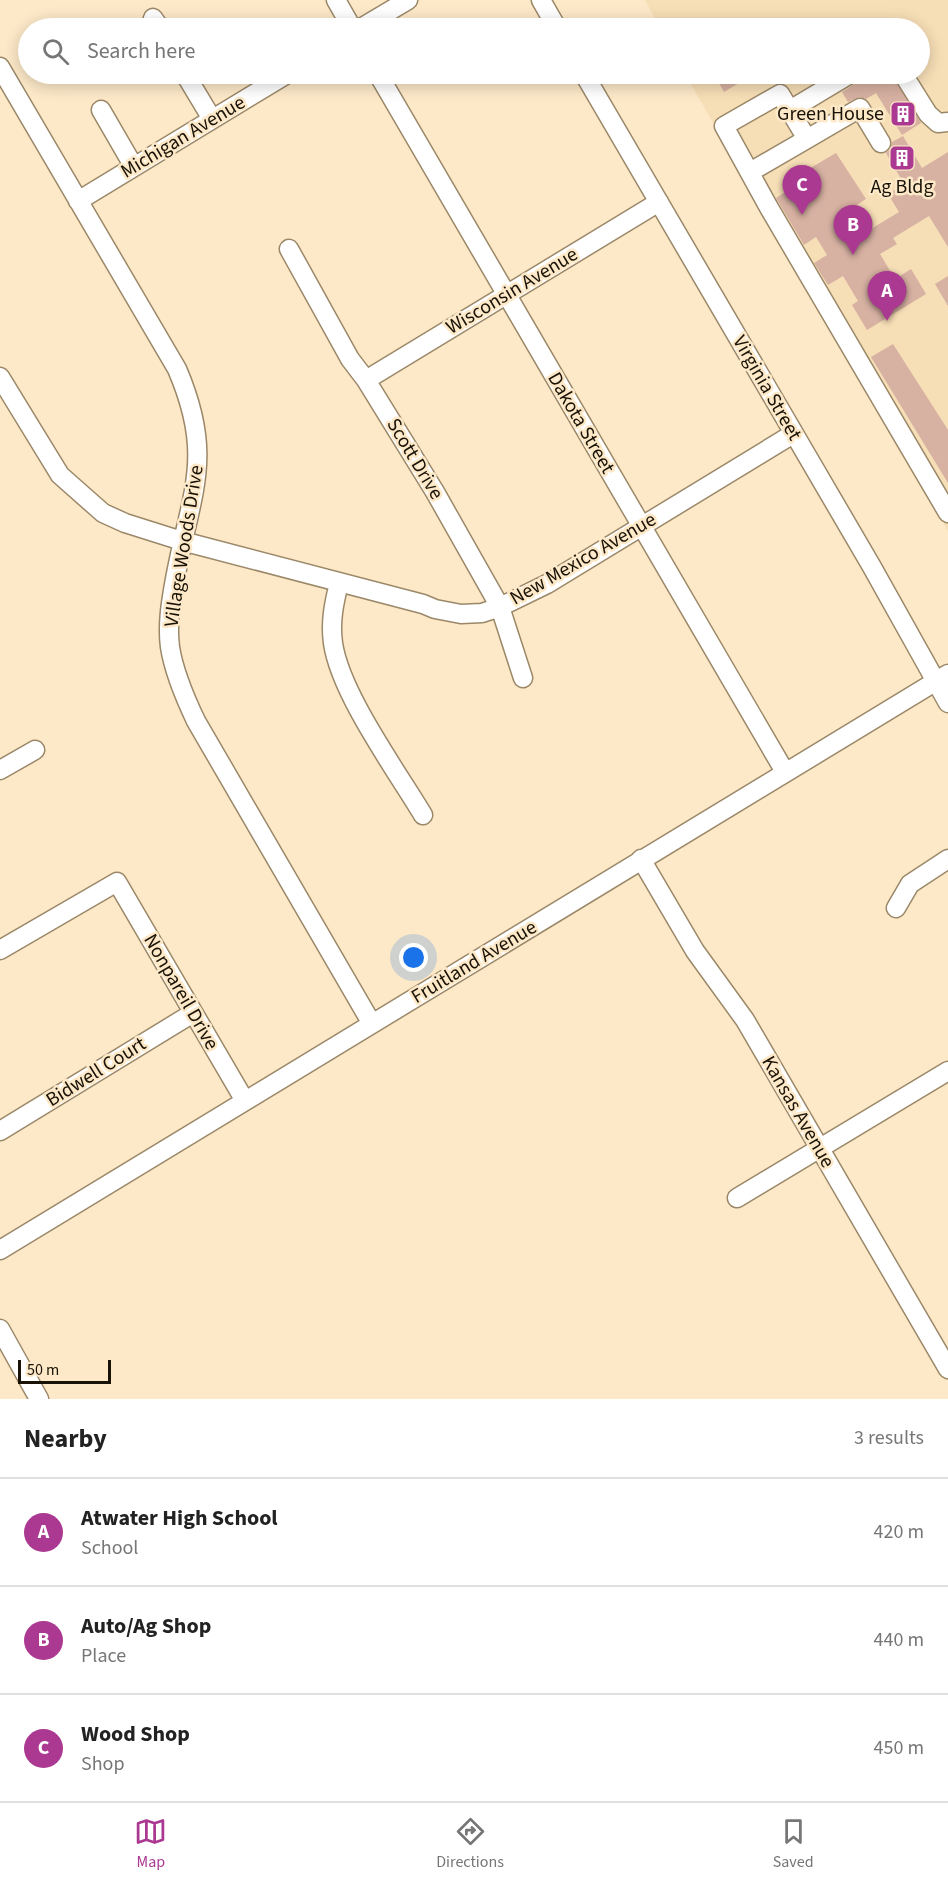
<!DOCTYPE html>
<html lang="en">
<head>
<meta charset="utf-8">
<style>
	:root { --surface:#fff; --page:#f2f2f2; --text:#222; --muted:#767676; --line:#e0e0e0; --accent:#ab3891 }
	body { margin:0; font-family:"Source Sans 3",sans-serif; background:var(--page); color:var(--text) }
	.scale { position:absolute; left:18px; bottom:15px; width:93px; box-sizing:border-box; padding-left:6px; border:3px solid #191206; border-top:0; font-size:16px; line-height:21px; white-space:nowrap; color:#191206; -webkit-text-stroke:4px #fde9c8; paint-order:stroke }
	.you { position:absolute; left:414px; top:958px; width:21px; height:21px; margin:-15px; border:4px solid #fff; border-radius:50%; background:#1a73e8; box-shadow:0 0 0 9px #1a73e833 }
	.badge { display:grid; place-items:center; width:39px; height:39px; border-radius:50%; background:var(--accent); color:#fff; font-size:20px; font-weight:700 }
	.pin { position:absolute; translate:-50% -50px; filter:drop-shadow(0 2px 3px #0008) }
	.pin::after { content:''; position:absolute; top:32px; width:21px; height:18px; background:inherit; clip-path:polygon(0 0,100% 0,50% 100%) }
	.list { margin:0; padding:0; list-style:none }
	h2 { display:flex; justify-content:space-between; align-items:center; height:78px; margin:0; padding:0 24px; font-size:26px }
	h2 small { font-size:20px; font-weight:400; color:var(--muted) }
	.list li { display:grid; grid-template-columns:39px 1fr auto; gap:18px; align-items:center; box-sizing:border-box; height:108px; padding:0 24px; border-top:2px solid var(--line) }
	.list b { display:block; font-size:22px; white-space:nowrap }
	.list p { margin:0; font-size:20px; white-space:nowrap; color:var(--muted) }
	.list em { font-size:20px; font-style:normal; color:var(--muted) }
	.icon { flex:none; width:33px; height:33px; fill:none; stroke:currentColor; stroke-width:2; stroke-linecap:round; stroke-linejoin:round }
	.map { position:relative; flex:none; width:948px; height:1399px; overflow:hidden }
	.search { position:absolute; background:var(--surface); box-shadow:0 3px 15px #0003; left:18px; right:18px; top:18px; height:66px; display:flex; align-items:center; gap:15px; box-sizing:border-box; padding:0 21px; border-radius:33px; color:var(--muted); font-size:22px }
	.sheet { height:402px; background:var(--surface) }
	nav { display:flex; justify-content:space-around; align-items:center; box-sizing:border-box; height:84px; border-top:2px solid var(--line); background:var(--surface); font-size:16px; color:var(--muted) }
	nav a { display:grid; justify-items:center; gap:3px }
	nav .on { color:var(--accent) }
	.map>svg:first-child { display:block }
	.built { fill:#f6deb6 }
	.building { fill:#d7b1a2 }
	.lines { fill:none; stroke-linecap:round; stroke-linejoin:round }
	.minor-casing { stroke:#9b8869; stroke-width:21 }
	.minor { stroke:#fff; stroke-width:18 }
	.labels { text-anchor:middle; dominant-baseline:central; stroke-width:5; stroke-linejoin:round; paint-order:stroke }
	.poi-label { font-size:20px; fill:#191206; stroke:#fde9c8; text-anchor:end }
	.street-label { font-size:20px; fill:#191206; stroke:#fde9c8 }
</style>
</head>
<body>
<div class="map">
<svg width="948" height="1399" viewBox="0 0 948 1399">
	<rect width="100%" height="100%" fill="#fde9c8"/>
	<path class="built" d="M 645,0 L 948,0 L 948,531 L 685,74 L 920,74 L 920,28 L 660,28 Z"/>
	<path class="building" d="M 723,74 L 754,74 L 724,92 L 716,78 Z
		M 861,74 L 892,74 L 921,123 L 902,135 L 876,93 L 866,99 L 859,97 L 848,102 L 842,92 L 856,83 Z
		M 903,136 L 922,168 L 948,152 L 948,247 L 929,216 L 893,238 L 897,244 L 880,254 L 895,279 L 911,269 L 926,294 L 867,330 L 852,305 L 858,301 L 843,276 L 828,285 L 814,263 L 827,255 L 816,237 L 804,245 L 776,198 L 806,179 L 802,173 L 836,153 L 866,199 L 852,208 L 866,232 L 899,212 L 888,194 L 904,184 L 886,153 L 890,149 L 892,142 Z
		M 948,276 L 948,306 L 935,284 Z
		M 893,344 L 948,430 L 948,483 L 871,357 Z"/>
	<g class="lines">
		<g class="minor-casing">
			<path id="minor" d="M 336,0 L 352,28
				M 541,0 L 557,28
				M 153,18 L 160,28
				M 361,28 L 408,0
				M 0,67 L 177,369 C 215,457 191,492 175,579 C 171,601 167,624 170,647 C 174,673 185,698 196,721 L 372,1024
				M 185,74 L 212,119
				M 378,74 L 785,772
				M 584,74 L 872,567 L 948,703
				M 903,74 L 928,114 L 938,123 L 948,122
				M 101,110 L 134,167
				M 790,110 L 850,74
				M 807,139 L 860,108 L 881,143
				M 750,172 L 807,139 L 780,94 L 724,126 L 768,206 L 948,513
				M 78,201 L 287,74
				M 289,249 L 350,359 L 366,380 L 435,492 L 500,607 L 523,678
				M 0,377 L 60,475 L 103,513 L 125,523 L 182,541 L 423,604 L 435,609 L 461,614 L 482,613 L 500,607 L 547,584 L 793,434
				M 366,380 L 659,202
				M 339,583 C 334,603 330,622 333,643 C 340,693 396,770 423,815
				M 0,770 L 35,750
				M 641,859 L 695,951 L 745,1020 L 948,1369
				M 896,908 L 910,884 L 948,859
				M 0,950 L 117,882 L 245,1101
				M 0,1131 L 193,1013
				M 737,1198 L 948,1071
				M 0,1250 L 948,674
				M 0,1329 L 39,1399"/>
		</g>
		<use href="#minor" class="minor"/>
	</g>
	<defs>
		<g id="building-square" transform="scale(1.35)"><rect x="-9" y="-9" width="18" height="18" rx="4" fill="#ab3891" stroke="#fde9c8"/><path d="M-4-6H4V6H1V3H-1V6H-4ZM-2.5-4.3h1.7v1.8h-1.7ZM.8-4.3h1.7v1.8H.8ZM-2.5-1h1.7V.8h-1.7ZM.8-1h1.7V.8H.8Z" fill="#fff"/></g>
	</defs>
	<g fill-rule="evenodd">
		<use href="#building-square" x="903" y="114"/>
		<use href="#building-square" x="902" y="158"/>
	</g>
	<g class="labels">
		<g class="poi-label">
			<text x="884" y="114">Green House</text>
			<text x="902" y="187" text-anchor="middle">Ag Bldg</text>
		</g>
		<g class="street-label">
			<text transform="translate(183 137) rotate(-31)">Michigan Avenue</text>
			<text transform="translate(512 291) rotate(-31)">Wisconsin Avenue</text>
			<text transform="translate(767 388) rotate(60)">Virginia Street</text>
			<text transform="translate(581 423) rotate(60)">Dakota Street</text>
			<text transform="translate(415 459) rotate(59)">Scott Drive</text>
			<text transform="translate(184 546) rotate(-81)">Village Woods Drive</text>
			<text transform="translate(583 559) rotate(-30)">New Mexico Avenue</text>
			<text transform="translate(474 962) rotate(-31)">Fruitland Avenue</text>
			<text transform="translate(181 992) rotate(60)">Nonpareil Drive</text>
			<text transform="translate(96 1072) rotate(-32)">Bidwell Court</text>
			<text transform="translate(798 1112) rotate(60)">Kansas Avenue</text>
		</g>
	</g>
</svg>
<div class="scale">50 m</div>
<div class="you"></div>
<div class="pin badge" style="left:887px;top:321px">A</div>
<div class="pin badge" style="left:853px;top:255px">B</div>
<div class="pin badge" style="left:802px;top:215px">C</div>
<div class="search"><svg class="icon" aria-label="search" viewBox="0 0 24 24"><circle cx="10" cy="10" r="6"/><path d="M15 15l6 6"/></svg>Search here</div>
</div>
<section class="sheet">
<h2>Nearby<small>3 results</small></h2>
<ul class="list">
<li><span class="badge">A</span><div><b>Atwater High School</b><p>School</p></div><em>420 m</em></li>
<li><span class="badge">B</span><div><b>Auto/Ag Shop</b><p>Place</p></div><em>440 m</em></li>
<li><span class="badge">C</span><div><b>Wood Shop</b><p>Shop</p></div><em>450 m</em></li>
</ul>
</section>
<nav>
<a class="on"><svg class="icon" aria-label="map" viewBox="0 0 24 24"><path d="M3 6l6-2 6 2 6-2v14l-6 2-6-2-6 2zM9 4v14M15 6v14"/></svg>Map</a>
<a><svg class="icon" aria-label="directions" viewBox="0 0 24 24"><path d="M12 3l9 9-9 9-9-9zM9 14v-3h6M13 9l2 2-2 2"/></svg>Directions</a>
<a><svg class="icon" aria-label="saved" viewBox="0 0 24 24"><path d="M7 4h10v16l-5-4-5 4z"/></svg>Saved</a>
</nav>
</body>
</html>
